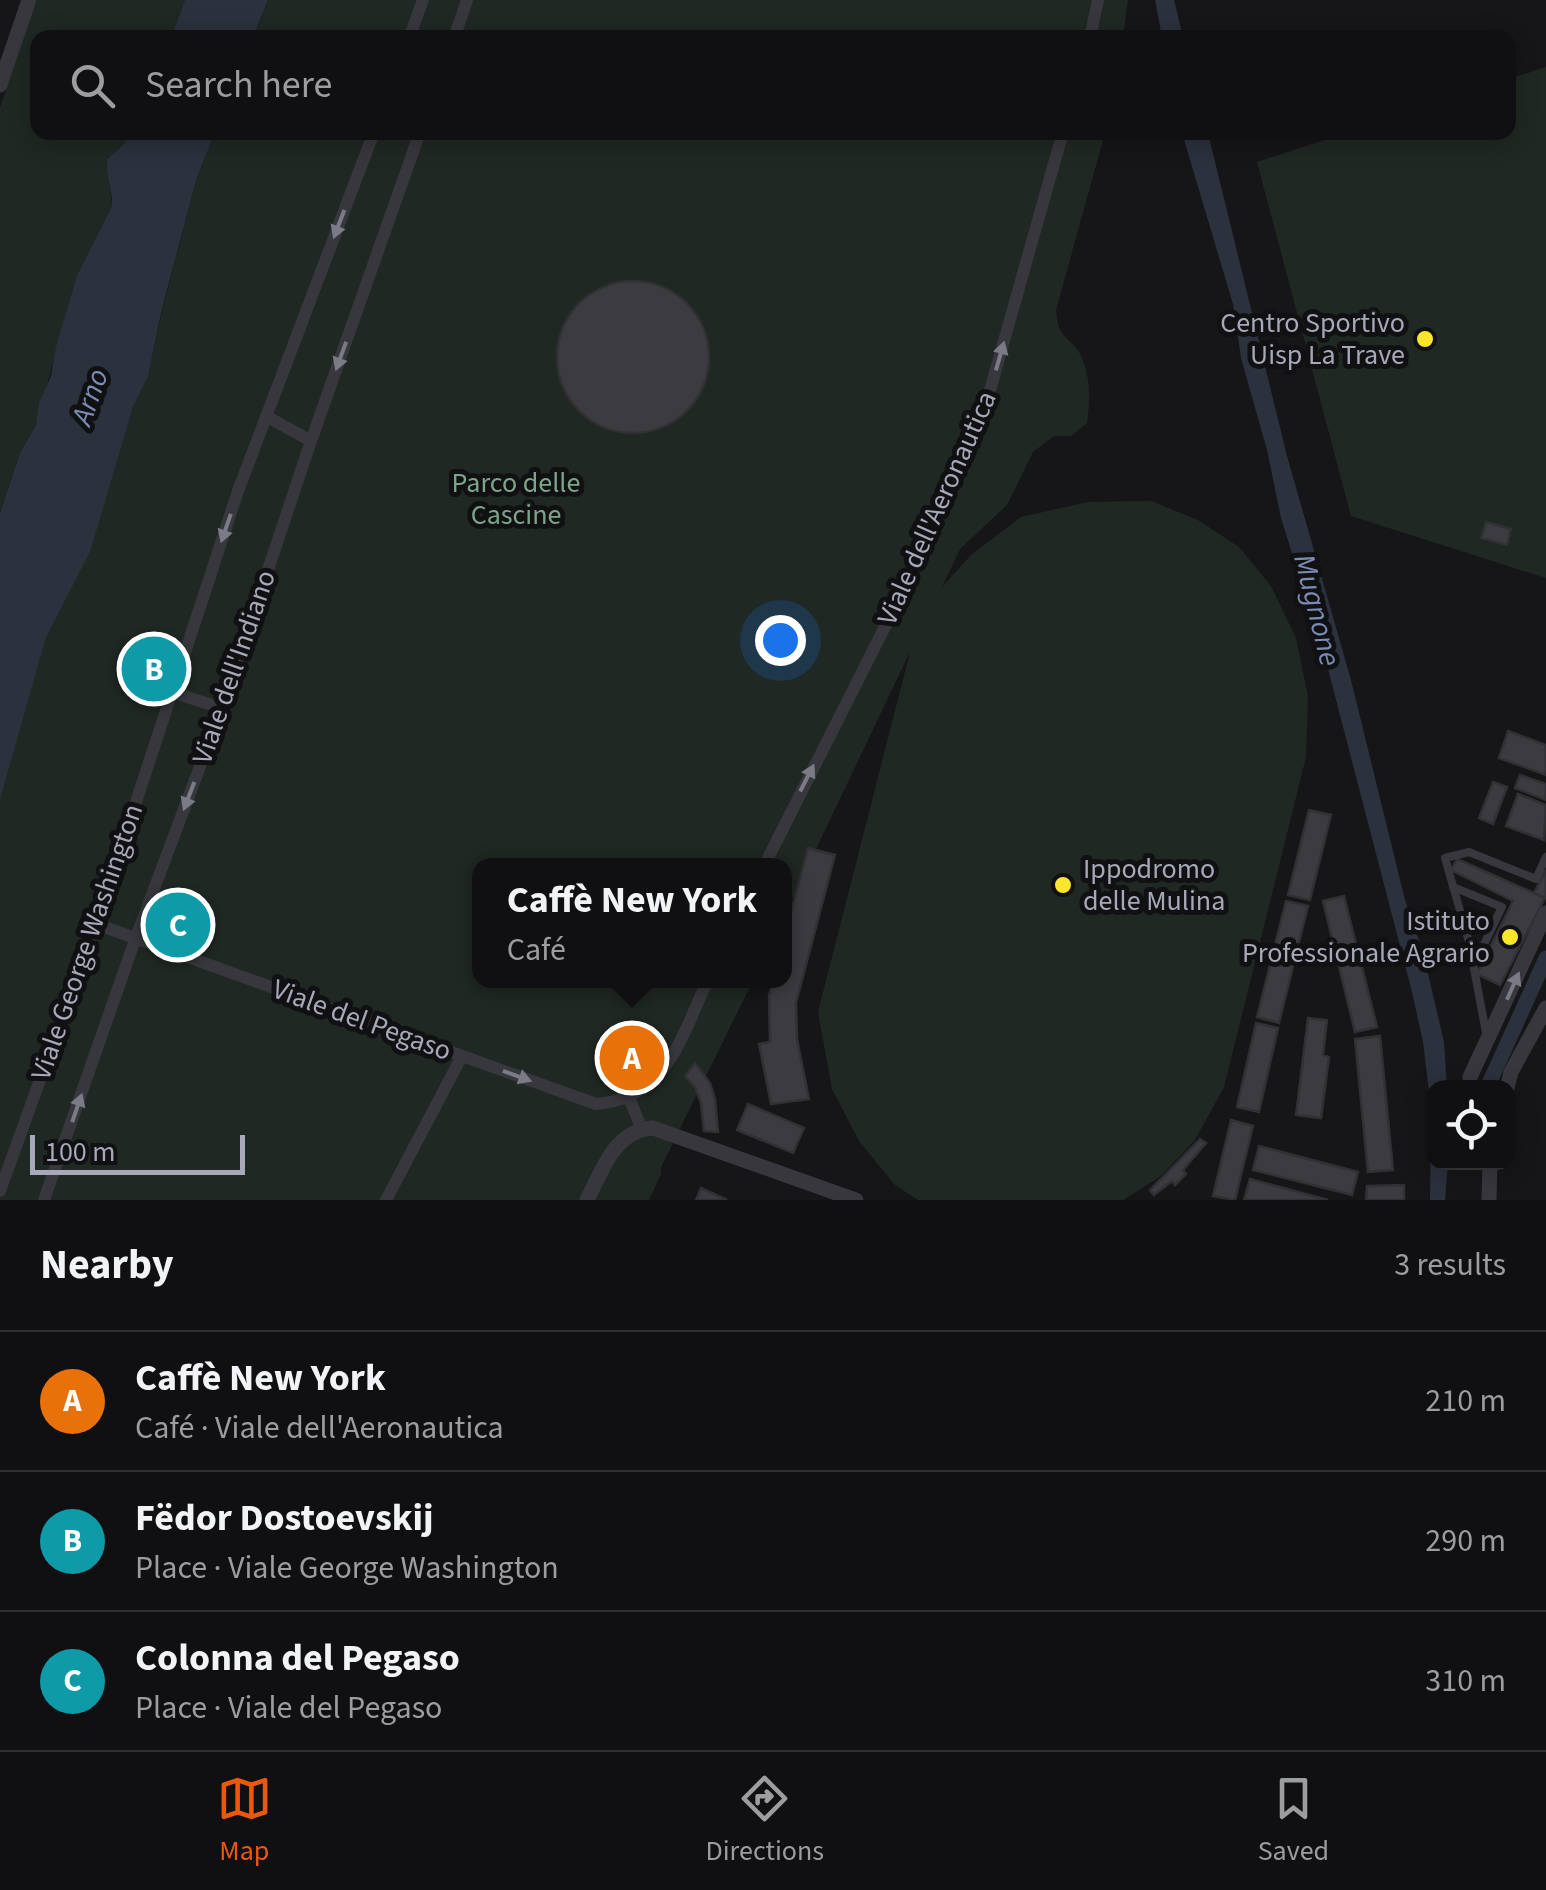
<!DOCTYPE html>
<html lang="en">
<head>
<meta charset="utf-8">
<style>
	:root { --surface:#101012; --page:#1e1e20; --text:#f1f3f6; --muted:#9c9d9f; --line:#303032; --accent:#ea580c }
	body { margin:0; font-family:"Source Sans 3",sans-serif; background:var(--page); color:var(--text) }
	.controls { position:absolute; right:30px; bottom:30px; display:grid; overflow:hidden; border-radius:20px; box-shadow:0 5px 25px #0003 }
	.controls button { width:90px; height:90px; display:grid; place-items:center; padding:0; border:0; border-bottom:2px solid var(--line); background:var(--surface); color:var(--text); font:50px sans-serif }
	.scale { position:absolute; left:30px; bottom:25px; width:215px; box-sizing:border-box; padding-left:10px; border:5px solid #a7a8b9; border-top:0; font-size:28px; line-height:35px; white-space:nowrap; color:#a7a8b9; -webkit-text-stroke:8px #111113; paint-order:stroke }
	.you { position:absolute; left:780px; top:640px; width:35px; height:35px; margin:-25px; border:8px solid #fff; border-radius:50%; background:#1a73e8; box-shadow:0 0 0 15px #1a73e833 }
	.badge { display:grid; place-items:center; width:65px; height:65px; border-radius:50%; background:var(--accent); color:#fff; font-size:32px; font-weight:700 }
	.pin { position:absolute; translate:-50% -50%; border:5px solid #fff; box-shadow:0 2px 10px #0006 }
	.popup { position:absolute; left:472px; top:858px; width:320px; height:130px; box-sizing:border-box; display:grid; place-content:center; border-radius:20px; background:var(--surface); filter:drop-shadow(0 2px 8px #0005); font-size:32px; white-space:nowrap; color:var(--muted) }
	.popup b { font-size:38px; color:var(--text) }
	.popup::after { content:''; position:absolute; left:50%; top:100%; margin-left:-20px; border:20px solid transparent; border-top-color:var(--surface) }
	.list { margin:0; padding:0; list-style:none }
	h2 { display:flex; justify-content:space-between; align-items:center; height:130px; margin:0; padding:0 40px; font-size:42px }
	h2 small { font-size:32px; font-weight:400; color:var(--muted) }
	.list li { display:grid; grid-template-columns:65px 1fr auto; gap:30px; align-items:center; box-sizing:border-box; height:140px; padding:0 40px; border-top:2px solid var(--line) }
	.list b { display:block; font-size:38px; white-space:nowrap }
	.list p { margin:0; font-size:32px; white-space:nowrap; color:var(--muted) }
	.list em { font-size:32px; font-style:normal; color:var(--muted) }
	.icon { flex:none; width:55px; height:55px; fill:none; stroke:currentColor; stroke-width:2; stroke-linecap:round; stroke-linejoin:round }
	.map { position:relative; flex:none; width:1546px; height:1200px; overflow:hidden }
	.search { position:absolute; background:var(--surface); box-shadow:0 5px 25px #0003; left:30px; right:30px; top:30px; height:110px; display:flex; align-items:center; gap:25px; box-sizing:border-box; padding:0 35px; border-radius:20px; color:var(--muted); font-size:38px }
	.sheet { height:550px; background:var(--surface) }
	nav { display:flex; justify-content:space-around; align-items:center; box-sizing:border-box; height:140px; border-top:2px solid var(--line); background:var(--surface); font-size:28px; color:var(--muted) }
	nav a { display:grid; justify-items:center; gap:5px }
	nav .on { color:var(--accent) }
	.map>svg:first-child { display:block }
	.green { fill:#202823 }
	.water { fill:#2b313d }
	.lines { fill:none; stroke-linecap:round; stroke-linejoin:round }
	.canal { stroke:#2b313d; stroke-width:15 }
	.building { fill:#3c3b40; stroke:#313034; stroke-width:2.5 }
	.service { stroke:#37373d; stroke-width:8 }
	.pedestrian { stroke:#37373d; stroke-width:12 }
	.minor { stroke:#37373d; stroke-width:15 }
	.oneway { fill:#7a7b87 }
	.poi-dot { fill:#fbe62b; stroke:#111113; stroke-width:4 }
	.labels { text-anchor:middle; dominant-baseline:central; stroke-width:10; stroke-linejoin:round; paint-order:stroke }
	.poi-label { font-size:28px; fill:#a7a8b9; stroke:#111113; text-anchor:end }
	.park-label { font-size:28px; fill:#7da589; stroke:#111113 }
	.street-label { font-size:28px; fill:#a7a8b9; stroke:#111113 }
	.water-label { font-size:30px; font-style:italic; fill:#7c8db5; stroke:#111113 }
</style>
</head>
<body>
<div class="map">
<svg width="1546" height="1200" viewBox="0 0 1546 1200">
	<rect width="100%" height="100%" fill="#161618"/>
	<path class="green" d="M 37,0 L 185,0 L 171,37 L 38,38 L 38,132 L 130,133 L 125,143 L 107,159 L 112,206 L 77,275 L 36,425 L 20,453 L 0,513 L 0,108 Z
		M 268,0 L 1128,0 L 1123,38 L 253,38 Z
		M 1546,67 L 1546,578 L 1351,516 L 1257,162 L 1346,133 L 1508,132 L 1509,79 Z
		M 215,133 L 1105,133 L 1056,310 C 1058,343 1073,336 1082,358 C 1091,380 1090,401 1087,423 L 1071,436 L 1054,436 L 1033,452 L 1007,505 L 960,549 L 942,587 L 972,554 L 1021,517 L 1088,502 L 1151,501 L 1198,520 L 1239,547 L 1271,586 L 1296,638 L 1308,696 L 1306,757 L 1224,1087 L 1195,1140 L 1161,1176 L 1123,1200 L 918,1200 L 895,1185 L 859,1141 L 832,1089 L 818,1012 L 910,652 L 785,914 L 784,866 L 480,866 L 480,980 L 753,981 L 661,1167 L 661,1174 L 649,1200 L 0,1200 L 0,800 L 45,637 L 65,597 L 133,407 L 148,377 L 161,315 L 197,177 Z"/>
	<path class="water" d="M 185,0 L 268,0 L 253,37 L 171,37 Z
		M 1155,0 L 1174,0 L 1183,37 L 1162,37 Z
		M 130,133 L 215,133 L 197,177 L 161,313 L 148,377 L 133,407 L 90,552 L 46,637 L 0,800 L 0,513 L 20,453 L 36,425 L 39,403 L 51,376 L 56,347 L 77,275 L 112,206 C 113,192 106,177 107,159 L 125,143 Z
		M 1182,133 L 1208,133 L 1287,456 L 1351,680 L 1405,900 L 1423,952 L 1444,1042 L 1447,1087 L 1434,1088 L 1434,1162 L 1448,1163 L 1445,1200 L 1430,1200 L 1431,1108 L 1423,1042 L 1412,992 L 1328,669 L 1281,518 L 1267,450 L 1241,358 L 1233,304 Z"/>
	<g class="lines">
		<path class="canal" d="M 1487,1088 L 1546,958"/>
	</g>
	<path class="building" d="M557 357a76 76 0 1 1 152 0a76 76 0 1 1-152 0Z
		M 1486,522 L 1511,529 L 1507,545 L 1481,538 Z
		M 1508,731 L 1546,745 L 1546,775 L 1499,758 Z
		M 1520,775 L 1546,784 L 1546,800 L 1515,788 Z
		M 1493,782 L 1507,787 L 1493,824 L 1479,818 Z
		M 1518,794 L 1546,805 L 1544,840 L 1506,826 Z
		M 1309,810 L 1331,815 L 1310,900 L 1288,895 Z
		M 808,848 L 835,855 L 796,1003 L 797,1039 L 809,1099 L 771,1104 L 759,1044 L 770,1042 L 769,996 L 773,980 L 784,980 L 784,938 Z
		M 1457,859 L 1545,898 L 1500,985 L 1477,974 L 1513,901 L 1451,870 Z
		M 1546,870 L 1546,897 L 1545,898 L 1534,893 Z
		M 1344,896 L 1377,1027 L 1355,1032 L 1323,901 Z
		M 1286,901 L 1308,906 L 1279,1023 L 1257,1017 Z
		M 1308,1018 L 1327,1020 L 1323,1055 L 1329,1057 L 1321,1118 L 1296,1115 Z
		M 1256,1023 L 1278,1028 L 1259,1112 L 1237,1107 Z
		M 1380,1036 L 1393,1170 L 1368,1172 L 1355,1039 Z
		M 631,1047 L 641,1053 L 632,1069 L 622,1064 Z
		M 695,1063 L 710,1083 L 715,1099 L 718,1132 L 704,1131 L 701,1103 L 695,1087 L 685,1076 Z
		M 748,1104 L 804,1128 L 793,1153 L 737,1130 Z
		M 1231,1120 L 1253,1126 L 1235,1200 L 1213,1196 Z
		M 1200,1139 L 1206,1143 L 1183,1170 L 1186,1174 L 1175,1185 L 1172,1181 L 1154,1195 L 1150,1190 Z
		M 1259,1146 L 1358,1172 L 1352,1195 L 1253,1170 Z
		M 1250,1179 L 1328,1200 L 1244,1200 Z
		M 1404,1185 L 1404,1200 L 1366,1200 L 1367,1186 Z
		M 701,1188 L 727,1200 L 696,1200 Z"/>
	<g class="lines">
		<path class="service" d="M 1453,887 L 1502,907 L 1475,963
			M 1487,1038 L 1469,942 L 1445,858 L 1469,852 L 1536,879 L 1546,857"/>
		<path class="pedestrian" d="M 409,38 L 423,0
			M 454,38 L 467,0
			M 1090,38 L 1098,0
			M 266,416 L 311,441
			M 171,692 L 222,708
			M 764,866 L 893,611 L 983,415 L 1063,132
			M 96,924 L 596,1104 C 668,1098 681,1036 708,980
			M 629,1098 L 642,1129
			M 0,1191 L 96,924 L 238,491 L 374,132
			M 44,1200 L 136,937 L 222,708 L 311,441 L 420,132
			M 386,1200 L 462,1056"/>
		<path class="minor" d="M 0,85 L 29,0
			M 1470,1088 L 1470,1077 L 1546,913
			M 1507,1088 L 1511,1072 L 1546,1008
			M 587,1200 C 603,1169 614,1131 653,1128 L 856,1200
			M 1489,1200 L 1490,1162"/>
	</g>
	<defs><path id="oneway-solid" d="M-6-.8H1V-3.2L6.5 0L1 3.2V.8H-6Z" transform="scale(2.5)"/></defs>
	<g class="oneway">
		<use href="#oneway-solid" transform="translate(339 224) rotate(111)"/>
		<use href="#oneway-solid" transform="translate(341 356) rotate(110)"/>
		<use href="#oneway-solid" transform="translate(1000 356) rotate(-74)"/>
		<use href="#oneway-solid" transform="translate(226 528) rotate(109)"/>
		<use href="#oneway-solid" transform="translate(807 778) rotate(-63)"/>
		<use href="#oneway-solid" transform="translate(189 796) rotate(111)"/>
		<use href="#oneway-solid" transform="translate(1513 986) rotate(-66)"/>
		<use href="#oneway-solid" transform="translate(517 1076) rotate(20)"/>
		<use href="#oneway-solid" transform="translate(77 1108) rotate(-71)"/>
	</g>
	<g class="poi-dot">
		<circle cx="1425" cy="339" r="10"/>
		<circle cx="1063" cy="885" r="10"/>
		<circle cx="1510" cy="937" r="10"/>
	</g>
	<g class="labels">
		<g class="poi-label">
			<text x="1405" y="323">Centro Sportivo<tspan x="1405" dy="32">Uisp La Trave</tspan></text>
			<text x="1083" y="869" text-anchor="start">Ippodromo<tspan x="1083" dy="32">delle Mulina</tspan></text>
			<text x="1490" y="921">Istituto<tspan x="1490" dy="32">Professionale Agrario</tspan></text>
		</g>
		<g class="park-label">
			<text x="516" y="483">Parco delle<tspan x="516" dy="32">Cascine</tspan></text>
		</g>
		<g class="street-label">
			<text transform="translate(937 508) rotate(-66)">Viale dell'Aeronautica</text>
			<text transform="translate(234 667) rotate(-71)">Viale dell'Indiano</text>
			<text transform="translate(87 942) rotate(-71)">Viale George Washington</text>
			<text transform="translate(362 1020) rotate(20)">Viale del Pegaso</text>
		</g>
		<g class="water-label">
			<text transform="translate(90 397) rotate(-71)">Arno</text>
			<text transform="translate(1317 610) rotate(76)">Mugnone</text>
		</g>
	</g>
</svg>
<div class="controls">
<button><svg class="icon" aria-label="locate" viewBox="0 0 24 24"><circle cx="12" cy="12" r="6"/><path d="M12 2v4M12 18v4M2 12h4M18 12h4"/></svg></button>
</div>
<div class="scale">100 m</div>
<div class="you"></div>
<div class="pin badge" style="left:632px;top:1058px;background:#e8710a">A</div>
<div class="popup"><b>Caffè New York</b>Café</div>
<div class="pin badge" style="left:154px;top:669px;background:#0f9aa8">B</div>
<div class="pin badge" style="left:178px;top:925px;background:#0f9aa8">C</div>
<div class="search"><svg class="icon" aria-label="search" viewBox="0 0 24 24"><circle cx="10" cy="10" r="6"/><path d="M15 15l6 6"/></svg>Search here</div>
</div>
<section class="sheet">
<h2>Nearby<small>3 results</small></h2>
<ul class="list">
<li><span class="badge" style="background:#e8710a">A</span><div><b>Caffè New York</b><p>Café · Viale dell'Aeronautica</p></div><em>210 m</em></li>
<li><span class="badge" style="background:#0f9aa8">B</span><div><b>Fëdor Dostoevskij</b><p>Place · Viale George Washington</p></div><em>290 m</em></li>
<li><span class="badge" style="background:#0f9aa8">C</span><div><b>Colonna del Pegaso</b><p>Place · Viale del Pegaso</p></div><em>310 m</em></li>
</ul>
</section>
<nav>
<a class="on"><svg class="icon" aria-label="map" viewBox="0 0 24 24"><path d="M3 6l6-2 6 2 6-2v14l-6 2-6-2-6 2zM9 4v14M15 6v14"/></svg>Map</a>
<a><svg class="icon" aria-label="directions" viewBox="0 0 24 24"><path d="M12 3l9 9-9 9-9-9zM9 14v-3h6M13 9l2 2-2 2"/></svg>Directions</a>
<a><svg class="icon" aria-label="saved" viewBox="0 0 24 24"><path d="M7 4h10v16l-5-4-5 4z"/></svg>Saved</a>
</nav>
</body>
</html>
